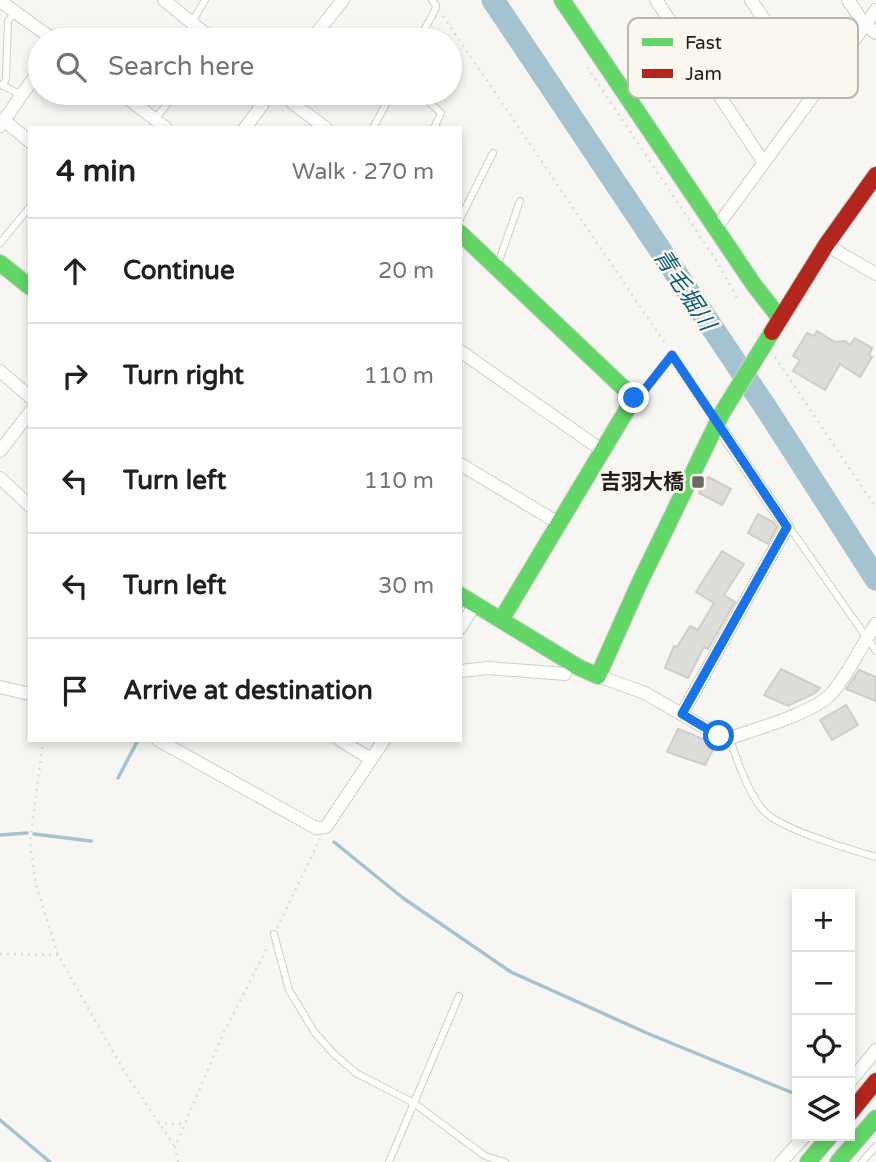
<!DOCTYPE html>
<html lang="en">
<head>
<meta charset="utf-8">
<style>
	:root { --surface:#fff; --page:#f2f2f2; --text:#202124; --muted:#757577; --line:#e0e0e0 }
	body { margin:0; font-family:"Varela Round","Noto Sans JP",sans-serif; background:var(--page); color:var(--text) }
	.controls { position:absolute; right:21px; bottom:21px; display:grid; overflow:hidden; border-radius:0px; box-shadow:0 4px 10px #0003 }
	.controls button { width:63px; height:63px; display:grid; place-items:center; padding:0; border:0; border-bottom:2px solid var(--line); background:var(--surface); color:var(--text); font:35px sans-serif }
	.stop { position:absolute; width:21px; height:21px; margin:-16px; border:5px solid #1a73e8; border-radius:50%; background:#fff }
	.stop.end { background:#1a73e8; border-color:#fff; box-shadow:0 2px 7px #0008 }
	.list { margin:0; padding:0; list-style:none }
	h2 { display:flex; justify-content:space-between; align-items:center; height:91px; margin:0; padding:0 28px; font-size:30px }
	h2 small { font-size:23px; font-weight:400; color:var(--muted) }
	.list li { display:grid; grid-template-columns:46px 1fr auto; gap:21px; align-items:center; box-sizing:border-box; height:105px; padding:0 28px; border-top:2px solid var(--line) }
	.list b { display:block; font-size:26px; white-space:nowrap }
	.list em { font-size:23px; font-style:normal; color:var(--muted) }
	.icon { flex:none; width:38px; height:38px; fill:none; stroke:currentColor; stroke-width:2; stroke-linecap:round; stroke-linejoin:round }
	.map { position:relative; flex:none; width:876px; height:1162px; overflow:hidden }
	.search { position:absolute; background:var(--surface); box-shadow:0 4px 10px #0003; left:28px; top:28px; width:434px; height:77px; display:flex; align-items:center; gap:18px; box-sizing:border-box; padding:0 24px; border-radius:38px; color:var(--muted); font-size:26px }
	.panel { position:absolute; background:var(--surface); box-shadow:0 4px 10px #0003; left:28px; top:126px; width:434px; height:616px; border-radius:0px }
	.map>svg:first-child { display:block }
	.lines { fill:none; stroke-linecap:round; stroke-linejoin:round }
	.stream { stroke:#a4c2cf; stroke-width:3.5 }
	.river { stroke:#a4c2cf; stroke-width:23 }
	.building { fill:#dedcd8; stroke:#cfcdca; stroke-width:2 }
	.lane-casing { stroke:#d0ceca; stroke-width:8 }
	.street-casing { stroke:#d0ceca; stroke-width:14 }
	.fast-casing { stroke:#d0ceca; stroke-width:18 }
	.jam-casing { stroke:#d0ceca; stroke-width:18 }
	.path { stroke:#dbdad8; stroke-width:2.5; stroke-dasharray:2 5; stroke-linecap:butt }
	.lane { stroke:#fefefd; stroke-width:6 }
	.street { stroke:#fefefd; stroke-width:12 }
	.fast { stroke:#63d668; stroke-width:16 }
	.jam { stroke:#b3261e; stroke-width:16 }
	.route { stroke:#1a73e8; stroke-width:9 }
	.poi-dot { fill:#6c6a66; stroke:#fcf7ee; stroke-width:2.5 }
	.labels { text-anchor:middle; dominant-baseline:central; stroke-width:5; stroke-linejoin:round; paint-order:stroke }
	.poi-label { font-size:21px; font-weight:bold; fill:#201e1b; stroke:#fcf7ee; text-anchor:end }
	.water-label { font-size:23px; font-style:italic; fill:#095c7a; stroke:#fcf7ee }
	.key { fill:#fcf7ee; stroke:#bab6af; stroke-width:2 }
	.key-label { font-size:19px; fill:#201e1b }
</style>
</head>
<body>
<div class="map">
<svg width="876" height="1162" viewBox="0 0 876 1162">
	<rect width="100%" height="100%" fill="#f8f6f2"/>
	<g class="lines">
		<path class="stream" d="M 118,778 L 138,740
			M 34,834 L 91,841
			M 0,835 L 27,833
			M 334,842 L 403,898 L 511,972 L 649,1034 L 793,1093
			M 0,1120 L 50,1162"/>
		<path class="river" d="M 493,0 L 768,411 L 876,579"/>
	</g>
	<path class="building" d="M 817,331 L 835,342 L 845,341 L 850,345 L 855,338 L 872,348 L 869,355 L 872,357 L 860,377 L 840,364 L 825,390 L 793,371 L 800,360 L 793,356 L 807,333 L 814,336 Z
		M 708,477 L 731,489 L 722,505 L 699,493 Z
		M 758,514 L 773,522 L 777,527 L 768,544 L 748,533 Z
		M 722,551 L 744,564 L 724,595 L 735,602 L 708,649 L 704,647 L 688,678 L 665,668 L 674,646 L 677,647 L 690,626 L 698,630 L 714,603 L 696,592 Z
		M 781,669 L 820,688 L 815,693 L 788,706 L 764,695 Z
		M 859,670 L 876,677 L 876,701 L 846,689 Z
		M 846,705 L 858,725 L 832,740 L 820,720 Z
		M 678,729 L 716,744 L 705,765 L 667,752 Z"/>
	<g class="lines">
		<g class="lane-casing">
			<path id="lane" d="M 192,22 L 205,0
				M 419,40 L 435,10 L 436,6 L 432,0
				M 2,85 L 21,95
				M 3,86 L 6,78 L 8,21 L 15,12
				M 420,94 L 441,113 L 434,128
				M 155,119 L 176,93
				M 373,128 L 392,93
				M 460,219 L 493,153
				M 0,243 L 30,207
				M 494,263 L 500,258 L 520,201
				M 636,397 L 642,393 L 672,355 L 715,420
				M 788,528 L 792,531 L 876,651
				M 730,738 C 735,757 751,799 765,812 C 783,830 849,849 876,857
				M 274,934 L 289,990 L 315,1033 L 335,1055 L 356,1073 L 414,1103 L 485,1156 L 505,1162
				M 389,1162 L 459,996
				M 862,1162 L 876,1146"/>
		</g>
		<g class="street-casing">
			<path id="street" d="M 164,0 L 213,40
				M 656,0 L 764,163
				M 751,0 L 815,94
				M 848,0 L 865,25 L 876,33
				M 0,1 L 54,40
				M 311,40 L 343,0
				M 121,93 L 166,128
				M 279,93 L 326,128
				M 4,120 L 30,142
				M 0,126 L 40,69
				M 245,128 L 271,93
				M 716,228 L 876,10
				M 826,245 L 876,274
				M 460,351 L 603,451
				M 0,371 L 30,397
				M 0,451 L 30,412
				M 460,464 L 560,524
				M 0,478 L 30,506
				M 460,628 L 475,604
				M 460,671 L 488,668 L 565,674
				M 598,676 L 645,693 L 719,736 L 730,738 C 756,729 813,713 831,694 C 849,673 861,646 876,624
				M 0,687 L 30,694
				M 682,714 L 787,527 L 716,422
				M 158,740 L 316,828 L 326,827 L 384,740
				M 340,740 L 371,759
				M 850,1082 L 876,1050
				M 781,1162 L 805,1136"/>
		</g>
		<g class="fast-casing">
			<path id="fast" d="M 562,0 L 754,285 L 779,317
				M 460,233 L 634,398 L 501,620
				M 0,263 L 30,287
				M 460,595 L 578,667 L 598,676 L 639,584 L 722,413 L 772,332
				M 808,1162 L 830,1136
				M 838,1162 L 876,1118"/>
		</g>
		<g class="jam-casing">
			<path id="jam" d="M 772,332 L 826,245 L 876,175
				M 850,1113 L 876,1081"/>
		</g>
		<path class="path" d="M 443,16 L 667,346
			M 587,67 L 716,260 L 739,301
			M 775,357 L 876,508
			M 43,740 L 30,843 L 36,885 L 58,955 L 124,1071 L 175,1147
			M 277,928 L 320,839
			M 0,954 L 58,955
			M 158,1123 L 178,1124 L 186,1122
			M 178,1162 L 175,1147 L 224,1032 L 268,946"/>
		<use href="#lane" class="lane"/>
		<use href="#street" class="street"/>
		<use href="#fast" class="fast"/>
		<use href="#jam" class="jam"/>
	</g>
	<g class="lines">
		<path class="route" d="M 634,398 L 642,393 L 672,355 L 787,527 L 682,714 L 719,736"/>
	</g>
	<rect class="poi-dot" x="691" y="475" width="14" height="14" rx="3.5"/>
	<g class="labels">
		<g class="poi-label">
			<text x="684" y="482">吉羽大橋</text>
		</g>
		<g class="water-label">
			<text transform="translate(684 290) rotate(57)">青毛堀川</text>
		</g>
	</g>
	<rect x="628" y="18" width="230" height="80" rx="10" class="key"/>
	<rect x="642" y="38" width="31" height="8" fill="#63d668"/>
	<rect x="642" y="69" width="31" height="9" fill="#b3261e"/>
	<g class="key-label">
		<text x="685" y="49">Fast</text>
		<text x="685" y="80">Jam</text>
	</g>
</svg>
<div class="controls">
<button>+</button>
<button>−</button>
<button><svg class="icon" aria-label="locate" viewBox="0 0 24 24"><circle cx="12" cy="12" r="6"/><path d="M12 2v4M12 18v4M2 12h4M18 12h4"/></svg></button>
<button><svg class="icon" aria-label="layers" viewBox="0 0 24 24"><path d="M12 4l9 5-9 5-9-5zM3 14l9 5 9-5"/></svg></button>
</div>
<div class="stop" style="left:719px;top:736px"></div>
<div class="stop end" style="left:634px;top:398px"></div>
<div class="search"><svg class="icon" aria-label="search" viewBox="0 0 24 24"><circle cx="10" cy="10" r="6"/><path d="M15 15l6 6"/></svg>Search here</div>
<section class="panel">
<h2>4 min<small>Walk · 270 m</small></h2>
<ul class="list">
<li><svg class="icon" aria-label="ahead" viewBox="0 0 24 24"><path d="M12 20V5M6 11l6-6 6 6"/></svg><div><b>Continue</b></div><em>20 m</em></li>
<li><svg class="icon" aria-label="right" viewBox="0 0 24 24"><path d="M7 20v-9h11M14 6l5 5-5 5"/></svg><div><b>Turn right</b></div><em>110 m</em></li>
<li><svg class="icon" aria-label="left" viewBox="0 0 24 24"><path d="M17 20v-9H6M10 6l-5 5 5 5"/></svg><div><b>Turn left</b></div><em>110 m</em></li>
<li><svg class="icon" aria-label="left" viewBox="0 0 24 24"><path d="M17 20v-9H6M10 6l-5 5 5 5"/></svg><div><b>Turn left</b></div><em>30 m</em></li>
<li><svg class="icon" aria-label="arrive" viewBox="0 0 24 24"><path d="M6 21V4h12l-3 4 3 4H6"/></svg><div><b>Arrive at destination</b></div></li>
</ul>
</section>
</div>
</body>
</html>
